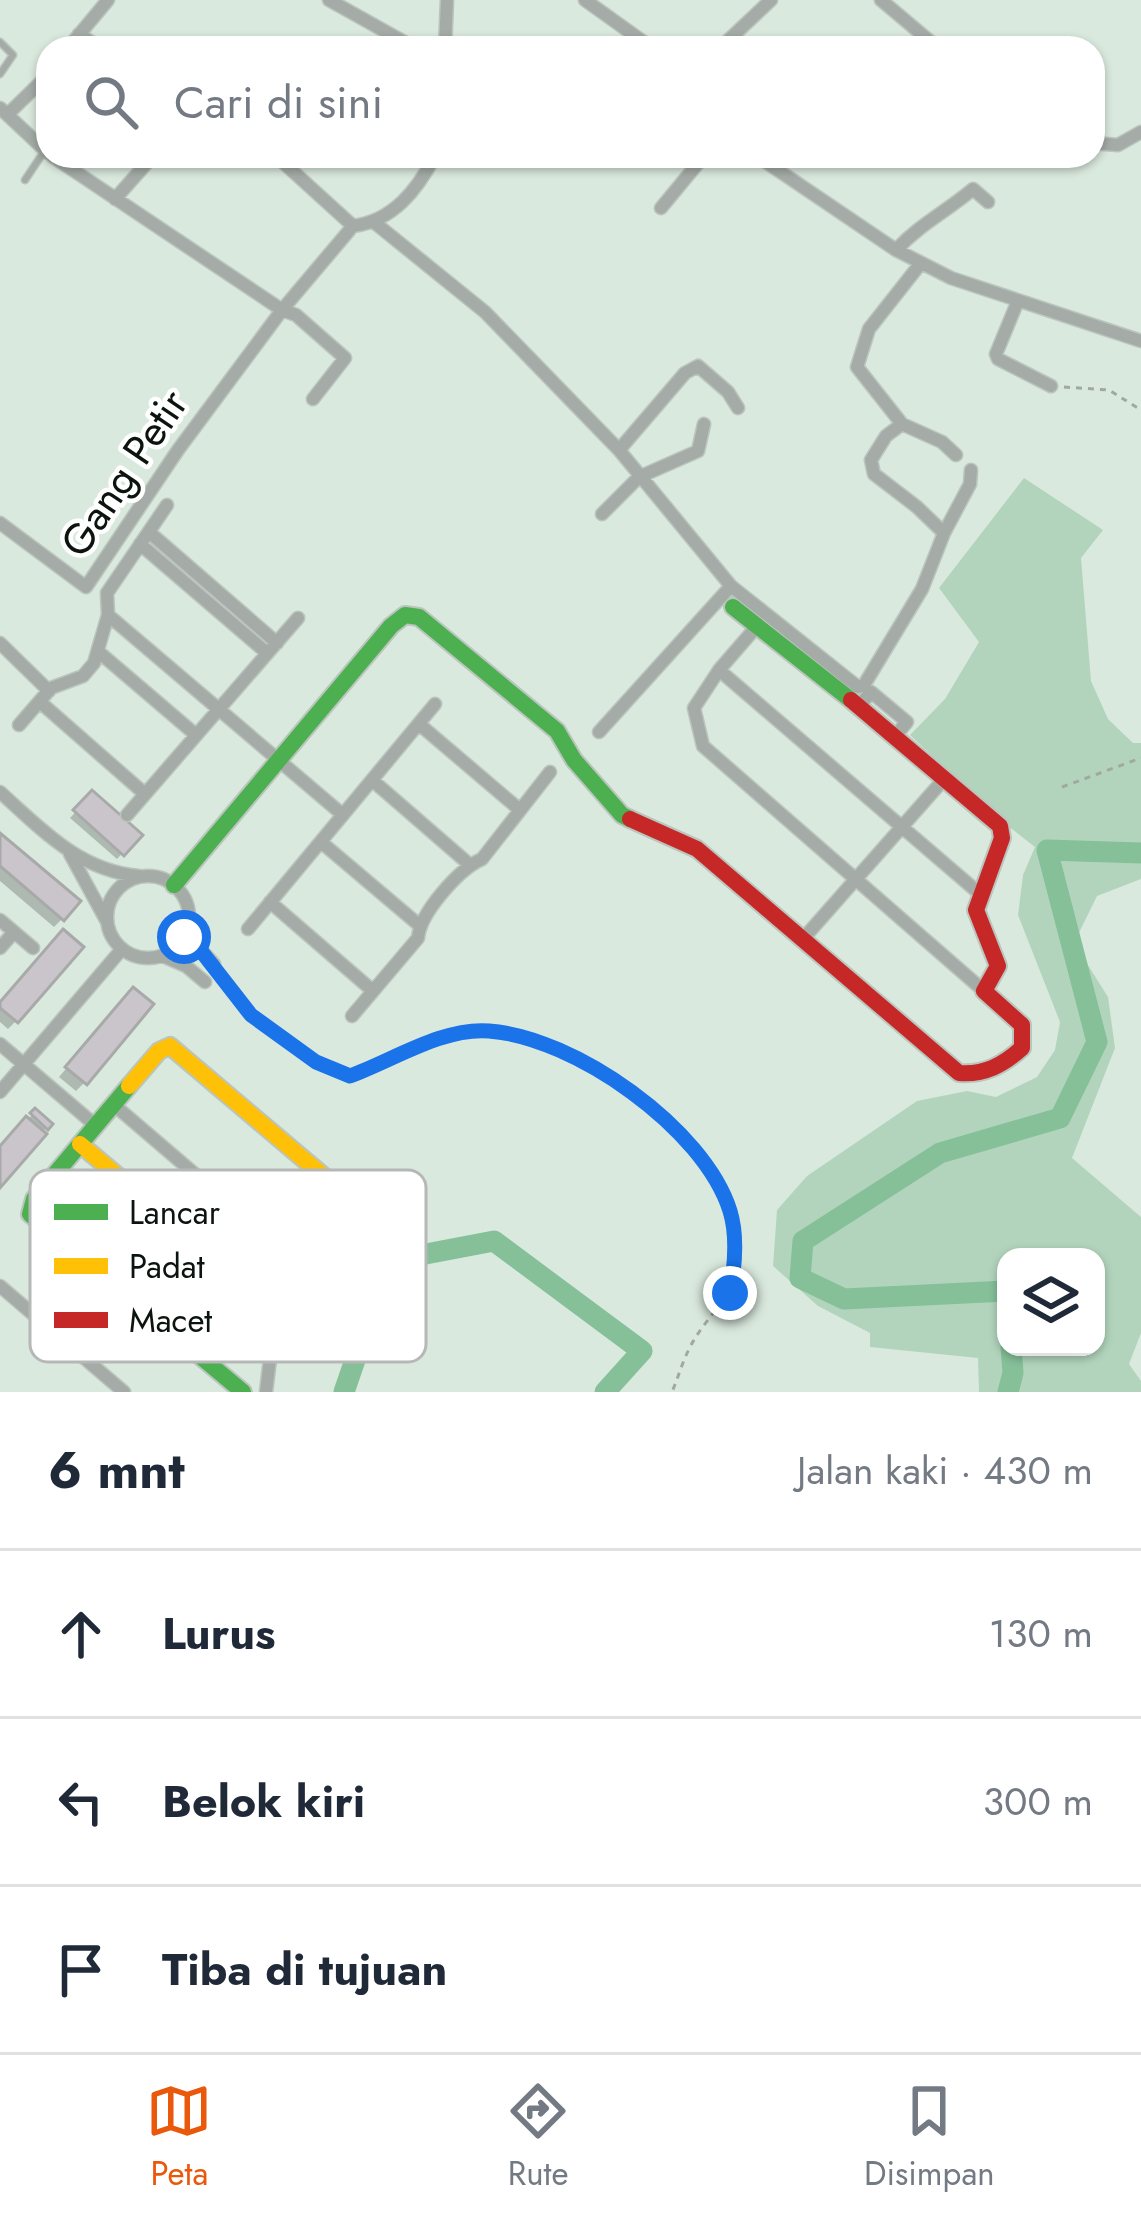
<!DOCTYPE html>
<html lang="id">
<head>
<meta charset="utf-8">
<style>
	:root { --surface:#fff; --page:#f6f6f7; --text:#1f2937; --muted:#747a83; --line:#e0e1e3; --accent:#ea580c }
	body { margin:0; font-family:Jost,sans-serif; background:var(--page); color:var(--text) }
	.controls { position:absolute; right:36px; bottom:36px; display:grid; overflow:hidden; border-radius:24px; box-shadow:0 3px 9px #0004 }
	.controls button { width:108px; height:108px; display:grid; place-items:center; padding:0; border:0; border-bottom:3px solid var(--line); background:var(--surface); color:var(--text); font:60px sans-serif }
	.stop { position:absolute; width:36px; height:36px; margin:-27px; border:9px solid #1a73e8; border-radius:50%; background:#fff }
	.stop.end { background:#1a73e8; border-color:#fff; box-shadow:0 3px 12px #0008 }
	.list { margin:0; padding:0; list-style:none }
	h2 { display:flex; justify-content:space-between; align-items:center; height:156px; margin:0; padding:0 48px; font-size:51px }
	h2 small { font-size:39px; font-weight:400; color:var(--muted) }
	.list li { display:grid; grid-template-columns:78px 1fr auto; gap:36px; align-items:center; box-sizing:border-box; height:168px; padding:0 48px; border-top:3px solid var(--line) }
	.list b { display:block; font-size:45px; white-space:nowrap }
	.list em { font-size:39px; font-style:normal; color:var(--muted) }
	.icon { flex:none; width:66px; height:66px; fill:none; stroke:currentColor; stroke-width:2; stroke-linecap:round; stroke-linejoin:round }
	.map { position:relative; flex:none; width:1141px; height:1392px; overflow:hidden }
	.search { position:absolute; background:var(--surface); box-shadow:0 3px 9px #0004; left:36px; right:36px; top:36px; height:132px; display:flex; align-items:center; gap:30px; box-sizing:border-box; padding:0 42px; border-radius:36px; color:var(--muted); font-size:45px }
	.sheet { height:660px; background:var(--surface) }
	nav { display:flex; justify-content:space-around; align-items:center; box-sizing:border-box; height:168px; border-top:3px solid var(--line); background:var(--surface); font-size:33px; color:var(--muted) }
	nav a { display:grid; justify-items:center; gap:6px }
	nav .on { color:var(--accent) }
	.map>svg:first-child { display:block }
	.green { fill:#b2d4bc; fill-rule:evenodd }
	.shadow { fill:#0003 }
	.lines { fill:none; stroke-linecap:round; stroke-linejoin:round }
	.river { stroke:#85c099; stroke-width:21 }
	.building { fill:#cac5cb; stroke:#a7aaa9; stroke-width:3 }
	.lane-casing { stroke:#bbc5be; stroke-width:9 }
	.street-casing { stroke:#bbc5be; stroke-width:15 }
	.fast-casing { stroke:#bbc5be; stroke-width:20 }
	.slow-casing { stroke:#bbc5be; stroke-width:20 }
	.jam-casing { stroke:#bbc5be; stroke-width:20 }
	.path { stroke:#a1a8a2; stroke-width:3; stroke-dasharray:6 6; stroke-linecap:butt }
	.lane { stroke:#a5aca7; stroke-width:6 }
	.street { stroke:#a5aca7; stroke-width:12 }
	.fast { stroke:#4caf50; stroke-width:16 }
	.slow { stroke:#ffc107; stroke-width:16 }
	.jam { stroke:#c62828; stroke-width:16 }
	.route { stroke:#1a73e8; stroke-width:15 }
	.labels { text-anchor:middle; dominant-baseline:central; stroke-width:9; stroke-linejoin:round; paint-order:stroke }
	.street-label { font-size:42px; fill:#0b140e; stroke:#fff }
	.key { fill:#fff; stroke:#b6b8b7; stroke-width:3 }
	.key-label { font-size:33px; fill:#0b140e }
</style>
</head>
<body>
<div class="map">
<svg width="1141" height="1392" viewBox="0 0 1141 1392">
	<rect width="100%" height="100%" fill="#dae9de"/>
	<path class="green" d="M 1024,478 L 1103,530 L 1081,558 L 1091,681 L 1108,719 L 1133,743 L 1141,743 L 1141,879 L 1097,896 L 1074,943 L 1108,997 L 1115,1048 L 1072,1158 L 1141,1217 L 1141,1333 L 1129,1364 L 1141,1381 L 1141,1392 L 979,1392 L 978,1358 L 870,1347 L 870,1333 L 818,1306 L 773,1266 L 777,1210 L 807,1176 L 917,1101 L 967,1091 L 996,1097 L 1037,1077 L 1055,1050 L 1060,1022 L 1018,915 L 1023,875 L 1035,847 L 1003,822 L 910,735 L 945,699 L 979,642 L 939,588 ZM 1006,1257 L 1096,1257 L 1096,1347 L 1006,1347 Z"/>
	<path class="shadow" d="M 92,794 L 139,835 L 117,859 L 70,818 Z
		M 0,837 L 62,919 L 54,927 L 0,881 Z
		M 125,999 L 84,1083 L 76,1091 L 59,1077 Z
		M 0,1005 L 16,1021 L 8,1029 L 0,1022 Z
		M 35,1112 L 49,1124 L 0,1183 L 0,1149 Z"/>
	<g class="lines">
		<path class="river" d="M 1006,1291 L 844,1299 L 800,1278 L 803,1241 L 940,1153 L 1060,1118 L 1097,1042 L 1047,850 L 1141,853
			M 344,1392 L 389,1261 L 494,1241 L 642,1351 L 605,1392
			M 1008,1392 L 1013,1373 L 1011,1347"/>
	</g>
	<path class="building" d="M 92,790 L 143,835 L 124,856 L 73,810 Z
		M 0,833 L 81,901 L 64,921 L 0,866 Z
		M 63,929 L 84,947 L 18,1023 L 0,1008 L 0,1002 Z
		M 133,987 L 154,1004 L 87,1085 L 65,1067 Z
		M 35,1108 L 53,1124 L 48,1130 L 30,1113 Z
		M 26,1116 L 47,1134 L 0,1188 L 0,1146 Z"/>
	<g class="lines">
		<g class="lane-casing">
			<path id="lane" d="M 0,42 L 13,55 L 0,74
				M 25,180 L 43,153"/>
		</g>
		<g class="street-casing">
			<path id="street" d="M 329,0 L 415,48
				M 585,0 L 652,48
				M 881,0 L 938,48
				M 79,34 L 100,48
				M 68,48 L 108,0
				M 445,48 L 447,0
				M 720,48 L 771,0
				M 0,108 L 48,153
				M 8,114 L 48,75
				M 1093,143 L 1118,145 L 1141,132
				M 52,156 L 282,310 L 353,226 C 393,221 417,190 435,156
				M 276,156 L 353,226
				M 757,156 L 896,250 L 951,278 L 1141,341
				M 115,199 L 153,156
				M 661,208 L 704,156
				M 375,223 L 485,312 L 619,450 L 731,586 L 858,687 L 864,685 L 922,589 L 944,533 L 970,484 L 971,470
				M 896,250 C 919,225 947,211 973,189 L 988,202
				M 921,263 L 869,329 L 857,367 L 902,424 L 942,442 L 956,455
				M 1017,303 L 996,354 L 998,359 L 1051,386
				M 902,424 L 886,436 L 871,460 L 874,474 L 917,507 L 944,533
				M 619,450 L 685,373 L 698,366 L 728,392 L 738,408
				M 602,514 L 639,477 L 698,451 L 704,424
				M 0,523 L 86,587 L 178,450 L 282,310 L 296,315 L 345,358 L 313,399
				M 149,532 L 277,643
				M 140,544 L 267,653
				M 108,615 L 343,815
				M 758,625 L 719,670 L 694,708 L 703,746 L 984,991
				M 0,643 L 49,691
				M 100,653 L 196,735
				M 719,670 L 980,894
				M 40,702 L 145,794
				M 860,705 L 871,692 L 907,722 L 896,735
				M 419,724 L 520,810
				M 19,725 L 51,688 L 83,676 L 94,663 L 108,615 L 107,593 L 167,505
				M 599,732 L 731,586
				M 372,780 L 470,865
				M 0,792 C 42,830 80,871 139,876
				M 127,815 L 298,618
				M 321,842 L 419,925
				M 70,854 L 106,920
				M107 917a41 41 0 1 1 82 0a41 41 0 1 1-82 0Z
				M 270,902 L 373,991
				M 0,920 L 33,948
				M 189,925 L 198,947 L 214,964
				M 248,929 L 435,704
				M 803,939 L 945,778
				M 0,948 L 14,932
				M 163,956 L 186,966 L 205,982
				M 352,1016 L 418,938 C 420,913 459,869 482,859 L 550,772
				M 0,1044 L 95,1125
				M 0,1092 L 122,949
				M 113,1104 L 294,1259
				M 0,1286 L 124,1392
				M 266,1392 L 276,1310"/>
		</g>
		<g class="fast-casing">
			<path id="fast" d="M 733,607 L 851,700
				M 174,885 L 391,626 L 405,615 L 419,617 L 557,731 L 574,760 L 622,815 L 630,819
				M 129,1086 L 34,1199 L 30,1214 L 243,1392"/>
		</g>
		<g class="slow-casing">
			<path id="slow" d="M 80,1144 L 276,1310 L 292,1268 L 338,1208 L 340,1190 L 170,1046 L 159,1051 L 129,1086"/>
		</g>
		<g class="jam-casing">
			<path id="jam" d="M 630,819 L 697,849 L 959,1073 C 985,1075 1003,1065 1022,1048 L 1022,1025 L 984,991 L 998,966 L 976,910 L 1002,838 L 1000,826 L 851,700"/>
		</g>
		<path class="path" d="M 1064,387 L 1109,390 L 1141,410
			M 1062,787 L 1141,758
			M 221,976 C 247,1024 300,1056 350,1076 C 392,1061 442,1028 488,1031 C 587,1036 746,1154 735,1263 C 731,1303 706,1315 689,1349 C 682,1363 678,1378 672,1392"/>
		<use href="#lane" class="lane"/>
		<use href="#street" class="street"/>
		<use href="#fast" class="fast"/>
		<use href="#slow" class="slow"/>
		<use href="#jam" class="jam"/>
	</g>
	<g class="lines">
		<path class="route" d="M 184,937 L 189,923 L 198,947 L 251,1015 L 316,1062 L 350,1076 C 392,1061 443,1027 489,1031 C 574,1037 704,1128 730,1211 C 738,1237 735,1266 730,1293"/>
	</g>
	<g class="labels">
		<g class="street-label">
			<text transform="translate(124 473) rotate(-56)">Gang Petir</text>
		</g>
	</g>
	<rect x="30" y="1170" width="396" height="192" rx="18" class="key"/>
	<rect x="54" y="1204" width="54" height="16" fill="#4caf50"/>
	<rect x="54" y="1258" width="54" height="16" fill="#ffc107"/>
	<rect x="54" y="1312" width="54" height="16" fill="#c62828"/>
	<g class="key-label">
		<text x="129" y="1224">Lancar</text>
		<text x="129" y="1278">Padat</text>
		<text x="129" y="1332">Macet</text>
	</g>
</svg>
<div class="controls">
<button><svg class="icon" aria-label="layers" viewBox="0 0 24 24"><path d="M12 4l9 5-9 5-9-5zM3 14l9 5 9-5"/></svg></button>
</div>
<div class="stop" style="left:184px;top:937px"></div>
<div class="stop end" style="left:730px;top:1293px"></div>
<div class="search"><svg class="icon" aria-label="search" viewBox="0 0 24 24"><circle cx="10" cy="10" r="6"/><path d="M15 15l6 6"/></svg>Cari di sini</div>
</div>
<section class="sheet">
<h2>6 mnt<small>Jalan kaki · 430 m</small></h2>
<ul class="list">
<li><svg class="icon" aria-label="ahead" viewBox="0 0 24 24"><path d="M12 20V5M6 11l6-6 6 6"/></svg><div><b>Lurus</b></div><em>130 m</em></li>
<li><svg class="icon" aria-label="left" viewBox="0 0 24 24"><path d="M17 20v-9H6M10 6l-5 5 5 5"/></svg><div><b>Belok kiri</b></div><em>300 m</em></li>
<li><svg class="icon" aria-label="arrive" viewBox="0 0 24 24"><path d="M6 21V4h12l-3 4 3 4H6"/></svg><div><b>Tiba di tujuan</b></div></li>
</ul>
</section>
<nav>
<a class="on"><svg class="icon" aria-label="map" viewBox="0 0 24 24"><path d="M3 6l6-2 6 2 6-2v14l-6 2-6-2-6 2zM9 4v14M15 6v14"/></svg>Peta</a>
<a><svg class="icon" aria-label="directions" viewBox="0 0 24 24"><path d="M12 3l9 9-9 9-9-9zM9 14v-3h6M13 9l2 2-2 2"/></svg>Rute</a>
<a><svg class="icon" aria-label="saved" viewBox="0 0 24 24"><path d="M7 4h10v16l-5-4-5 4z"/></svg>Disimpan</a>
</nav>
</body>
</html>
